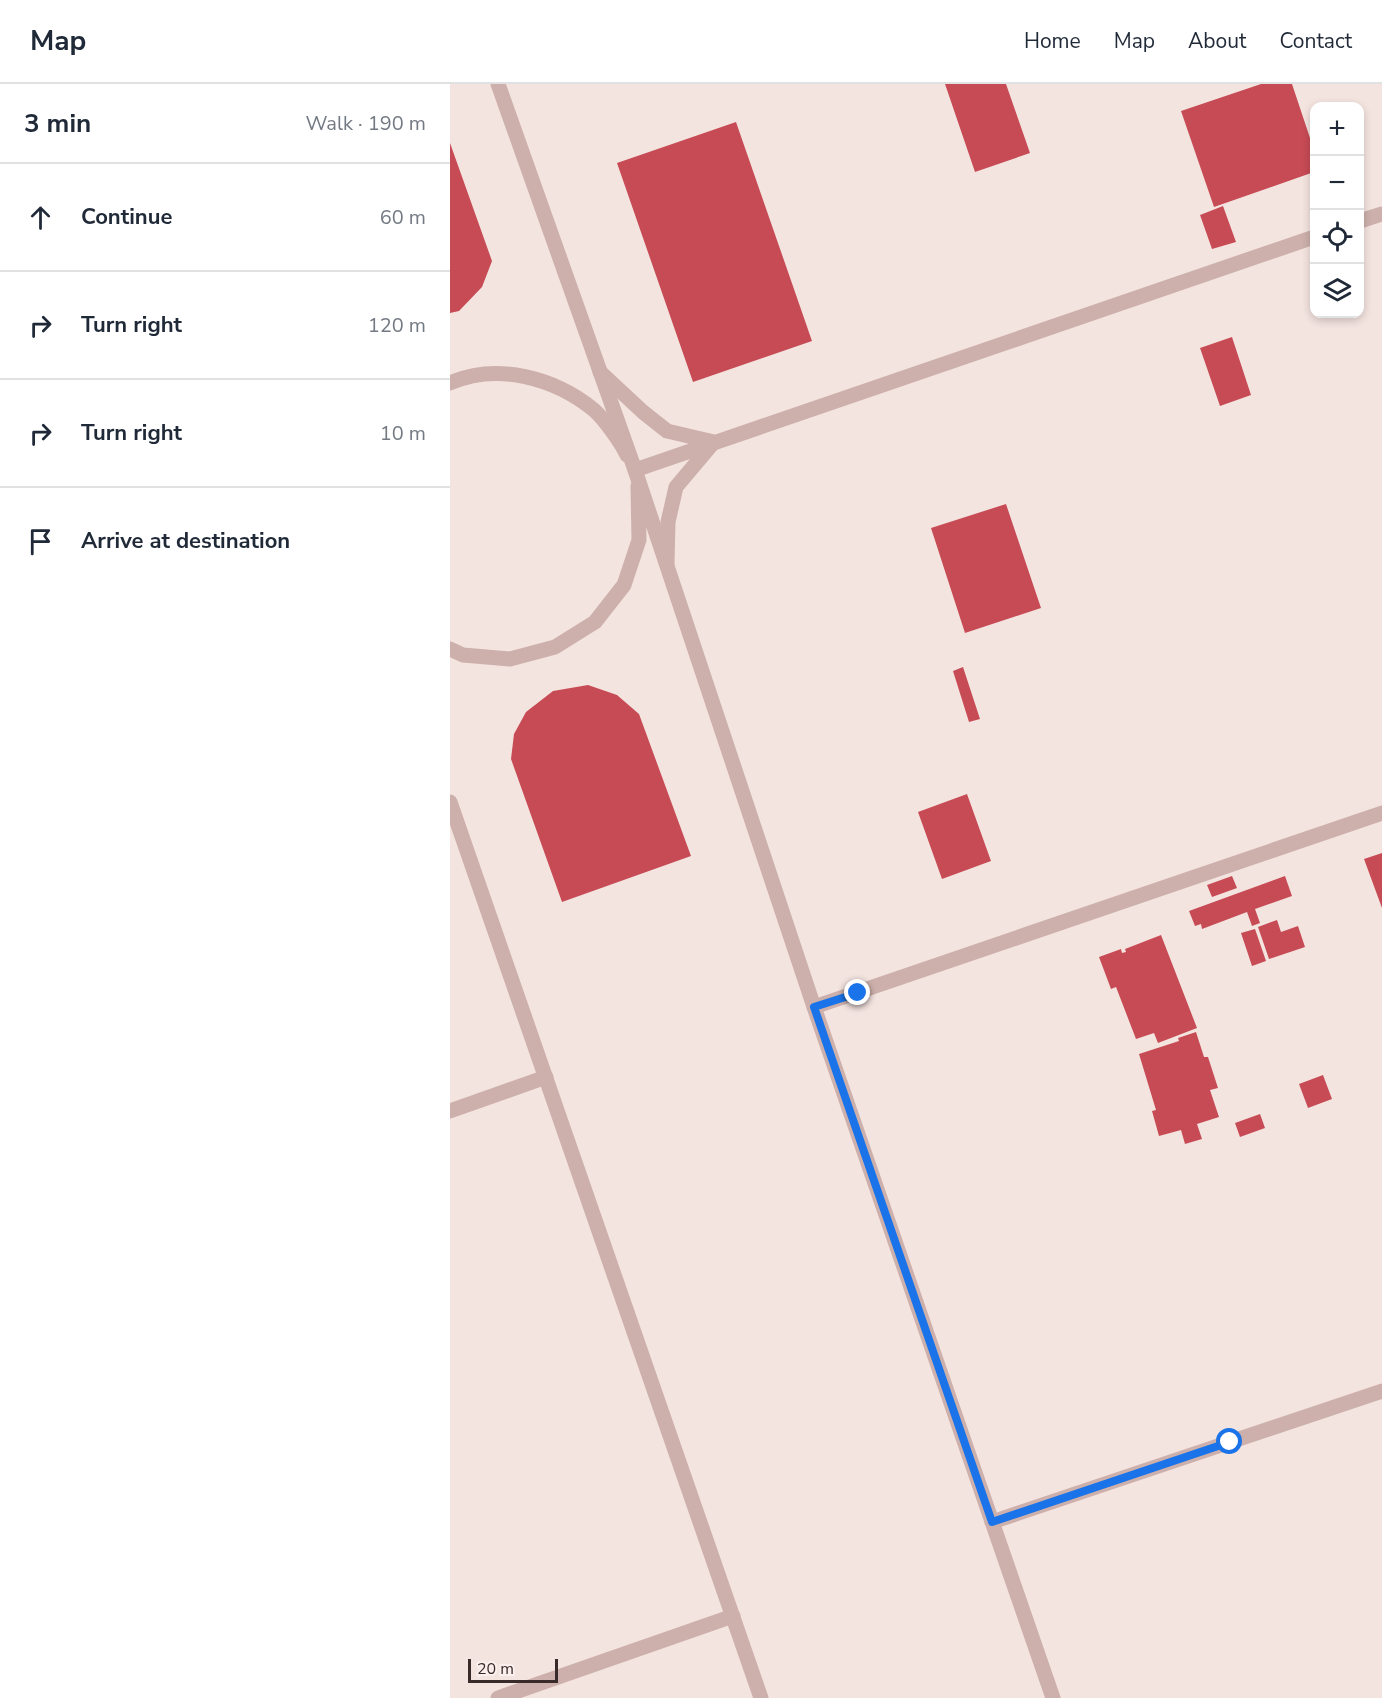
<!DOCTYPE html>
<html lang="en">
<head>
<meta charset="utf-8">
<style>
	:root { --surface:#fff; --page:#f2f2f3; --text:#1f2937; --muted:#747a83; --line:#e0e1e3 }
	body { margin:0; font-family:"Nunito Sans",sans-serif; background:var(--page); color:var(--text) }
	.controls { position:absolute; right:18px; top:18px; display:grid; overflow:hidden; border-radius:12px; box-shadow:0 3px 9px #0003 }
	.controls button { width:54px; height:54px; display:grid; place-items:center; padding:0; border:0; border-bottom:2px solid var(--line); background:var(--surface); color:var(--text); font:30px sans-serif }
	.scale { position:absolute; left:18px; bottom:15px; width:90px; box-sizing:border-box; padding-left:6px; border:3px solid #3a2b2b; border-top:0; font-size:16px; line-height:21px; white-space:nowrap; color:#3a2b2b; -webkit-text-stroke:4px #fbf0ed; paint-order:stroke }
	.stop { position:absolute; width:18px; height:18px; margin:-14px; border:4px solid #1a73e8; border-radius:50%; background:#fff }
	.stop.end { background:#1a73e8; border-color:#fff; box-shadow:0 2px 6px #0008 }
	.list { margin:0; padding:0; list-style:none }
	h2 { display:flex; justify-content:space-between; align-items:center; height:78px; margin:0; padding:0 24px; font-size:26px }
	h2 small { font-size:20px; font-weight:400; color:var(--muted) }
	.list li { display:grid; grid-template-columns:39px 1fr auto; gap:18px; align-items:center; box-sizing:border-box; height:108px; padding:0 24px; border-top:2px solid var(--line) }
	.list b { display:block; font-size:22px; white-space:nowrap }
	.list em { font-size:20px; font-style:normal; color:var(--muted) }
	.icon { flex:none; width:33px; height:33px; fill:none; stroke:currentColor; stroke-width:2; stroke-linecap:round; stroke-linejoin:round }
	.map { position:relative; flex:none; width:932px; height:1614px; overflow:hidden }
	header { display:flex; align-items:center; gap:36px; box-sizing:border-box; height:84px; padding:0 30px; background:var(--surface); border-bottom:2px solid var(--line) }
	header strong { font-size:28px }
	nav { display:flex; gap:33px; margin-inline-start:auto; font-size:21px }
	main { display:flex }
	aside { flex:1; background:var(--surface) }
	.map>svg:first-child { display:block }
	.building { fill:#c74b55 }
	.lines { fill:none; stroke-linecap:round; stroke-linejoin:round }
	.minor { stroke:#cdb0ab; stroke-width:15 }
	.tertiary { stroke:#cdb0ab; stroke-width:15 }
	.route { stroke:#1a73e8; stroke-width:8 }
</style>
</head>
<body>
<header>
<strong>Map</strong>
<nav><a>Home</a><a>Map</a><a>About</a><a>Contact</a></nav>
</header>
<main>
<aside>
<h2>3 min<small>Walk · 190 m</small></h2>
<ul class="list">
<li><svg class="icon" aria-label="ahead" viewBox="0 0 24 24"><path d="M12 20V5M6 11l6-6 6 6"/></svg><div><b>Continue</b></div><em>60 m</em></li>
<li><svg class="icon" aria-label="right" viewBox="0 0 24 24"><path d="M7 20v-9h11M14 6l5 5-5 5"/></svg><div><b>Turn right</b></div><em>120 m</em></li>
<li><svg class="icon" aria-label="right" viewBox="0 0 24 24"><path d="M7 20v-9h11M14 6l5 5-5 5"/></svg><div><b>Turn right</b></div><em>10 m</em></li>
<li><svg class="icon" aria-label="arrive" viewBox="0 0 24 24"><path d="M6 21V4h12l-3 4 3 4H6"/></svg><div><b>Arrive at destination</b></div></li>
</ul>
</aside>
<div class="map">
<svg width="932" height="1614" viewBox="0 0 932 1614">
	<rect width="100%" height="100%" fill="#f4e4e0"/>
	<path class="building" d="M 495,0 L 556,0 L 580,69 L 525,88 Z
		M 811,0 L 842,0 L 864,66 L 864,88 L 764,123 L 731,27 Z
		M 286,38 L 362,257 L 243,298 L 167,79 Z
		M 0,59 L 42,177 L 32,203 L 9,227 L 0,229 Z
		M 773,122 L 786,158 L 762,165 L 750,131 Z
		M 782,253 L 801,311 L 770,322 L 750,264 Z
		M 556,420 L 591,524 L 515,549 L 481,444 Z
		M 513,583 L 530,635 L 519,638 L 503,587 Z
		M 138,601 L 167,611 L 189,630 L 241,772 L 112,818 L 61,675 L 64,650 L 76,628 L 103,607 Z
		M 517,710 L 541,777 L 492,795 L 468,728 Z
		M 932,769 L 932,824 L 914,775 Z
		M 782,792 L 787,804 L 762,813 L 757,801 Z
		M 835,792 L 842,812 L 805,825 L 810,839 L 802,842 L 797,828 L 752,845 L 751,840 L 745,842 L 739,827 Z
		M 827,836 L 831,848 L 848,842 L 855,863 L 819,875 L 808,843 Z
		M 805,845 L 816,877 L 802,882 L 791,849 Z
		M 711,851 L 747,944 L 708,959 L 704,949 L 686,955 L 666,903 L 661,905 L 649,873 L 671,865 L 672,869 L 676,868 L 675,865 Z
		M 746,948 L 754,973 L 758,973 L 768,1004 L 760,1006 L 769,1033 L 747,1040 L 752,1055 L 735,1060 L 731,1046 L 709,1052 L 702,1027 L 706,1026 L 689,970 L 729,957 L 728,954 Z
		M 873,991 L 882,1015 L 858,1024 L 849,1000 Z
		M 810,1030 L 815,1044 L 790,1053 L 785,1039 Z"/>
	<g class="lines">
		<path class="minor" d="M 910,137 L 932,130
			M 150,288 L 193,328 L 217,347 L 264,358 L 226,403 L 218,438 L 217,480
			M 0,299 C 47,278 105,294 144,326 C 154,335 171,358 177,371
			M 185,386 L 864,153
			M 0,565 L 13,571 L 60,575 L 105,563 L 145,538 L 174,501 L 189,456 L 188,402
			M 364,923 L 932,729
			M 0,1027 L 96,993
			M 542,1438 L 932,1307
			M 48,1614 L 283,1532"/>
		<path class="tertiary" d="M 48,0 L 185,386 L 364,923 L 603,1614
			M 0,718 L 311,1614"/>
	</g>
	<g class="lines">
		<path class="route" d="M 408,909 L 364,923 L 542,1438 L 780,1358"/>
	</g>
</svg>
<div class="controls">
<button>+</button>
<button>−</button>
<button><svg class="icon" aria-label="locate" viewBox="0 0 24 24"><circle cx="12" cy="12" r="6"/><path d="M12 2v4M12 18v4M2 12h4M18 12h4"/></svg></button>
<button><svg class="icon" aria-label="layers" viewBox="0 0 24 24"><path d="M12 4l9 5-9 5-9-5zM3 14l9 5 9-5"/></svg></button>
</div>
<div class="scale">20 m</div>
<div class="stop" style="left:780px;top:1358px"></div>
<div class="stop end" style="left:408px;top:909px"></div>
</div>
</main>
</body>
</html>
